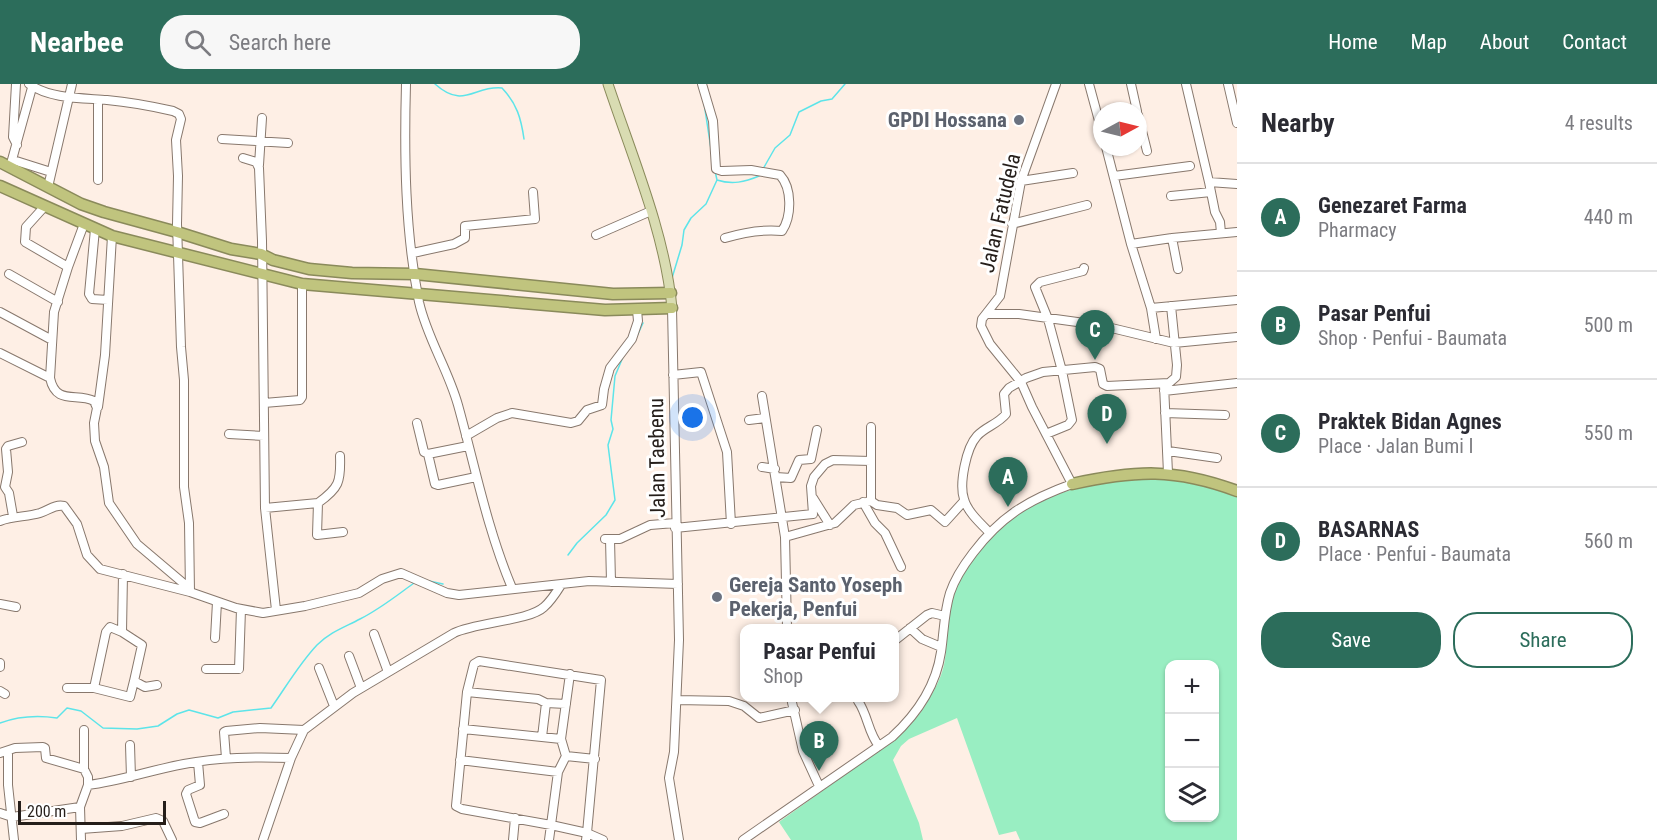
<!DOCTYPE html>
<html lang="en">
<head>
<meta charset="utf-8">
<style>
	:root { --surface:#fff; --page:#f7f7f7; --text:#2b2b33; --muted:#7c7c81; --line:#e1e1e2; --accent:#2c6d5b }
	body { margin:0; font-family:"Roboto Condensed",sans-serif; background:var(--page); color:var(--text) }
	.controls { position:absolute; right:18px; bottom:18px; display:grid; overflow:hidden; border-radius:12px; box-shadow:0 2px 4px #0004 }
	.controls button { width:54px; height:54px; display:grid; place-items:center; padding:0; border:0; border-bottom:2px solid var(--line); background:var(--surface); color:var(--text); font:30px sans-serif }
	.compass { position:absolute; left:1093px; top:18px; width:54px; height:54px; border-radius:50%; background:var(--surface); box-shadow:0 2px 4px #0004; rotate:83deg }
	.scale { position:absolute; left:18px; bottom:15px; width:148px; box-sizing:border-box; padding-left:6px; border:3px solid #251e1a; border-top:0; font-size:16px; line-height:21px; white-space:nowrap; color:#251e1a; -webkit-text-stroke:4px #fff; paint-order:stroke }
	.you { position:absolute; left:693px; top:334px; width:21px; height:21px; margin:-15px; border:4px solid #fff; border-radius:50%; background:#1a73e8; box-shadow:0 0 0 9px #1a73e833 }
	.badge { display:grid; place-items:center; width:39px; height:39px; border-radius:50%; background:var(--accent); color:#fff; font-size:20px; font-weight:700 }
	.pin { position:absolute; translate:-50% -50px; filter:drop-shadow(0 2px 3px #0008) }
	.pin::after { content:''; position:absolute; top:32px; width:21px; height:18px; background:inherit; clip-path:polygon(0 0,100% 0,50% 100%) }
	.popup { position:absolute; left:740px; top:540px; width:159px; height:78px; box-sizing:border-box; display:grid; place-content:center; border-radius:12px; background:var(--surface); filter:drop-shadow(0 2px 4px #0005); font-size:20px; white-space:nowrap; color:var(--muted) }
	.popup b { font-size:22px; color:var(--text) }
	.popup::after { content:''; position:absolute; left:50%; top:100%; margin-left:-12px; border:12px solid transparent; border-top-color:var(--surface) }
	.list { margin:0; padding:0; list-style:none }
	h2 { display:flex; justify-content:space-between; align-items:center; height:78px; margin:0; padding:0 24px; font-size:26px }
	h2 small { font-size:20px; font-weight:400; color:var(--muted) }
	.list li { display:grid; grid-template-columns:39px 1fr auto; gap:18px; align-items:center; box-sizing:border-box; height:108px; padding:0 24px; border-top:2px solid var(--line) }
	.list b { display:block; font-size:22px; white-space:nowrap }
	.list p { margin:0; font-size:20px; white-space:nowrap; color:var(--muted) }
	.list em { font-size:20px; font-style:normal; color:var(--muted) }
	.actions { display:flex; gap:12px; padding:18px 24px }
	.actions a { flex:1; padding:14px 0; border:2px solid var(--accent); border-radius:24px; text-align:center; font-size:21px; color:var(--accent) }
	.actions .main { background:var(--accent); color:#fff }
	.icon { flex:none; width:33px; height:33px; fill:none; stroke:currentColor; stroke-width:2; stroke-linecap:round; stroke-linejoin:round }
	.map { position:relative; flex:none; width:1237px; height:756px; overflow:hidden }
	header { display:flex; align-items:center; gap:36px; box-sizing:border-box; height:84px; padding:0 30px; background:var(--accent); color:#fff }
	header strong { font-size:28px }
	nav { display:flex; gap:33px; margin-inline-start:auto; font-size:21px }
	.search { width:420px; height:54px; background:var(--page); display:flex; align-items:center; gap:15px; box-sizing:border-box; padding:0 21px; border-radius:24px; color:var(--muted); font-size:22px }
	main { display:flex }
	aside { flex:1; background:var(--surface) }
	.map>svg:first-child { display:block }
	.green { fill:#99eec2; fill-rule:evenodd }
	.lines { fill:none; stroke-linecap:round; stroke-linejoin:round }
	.stream { stroke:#5de4e9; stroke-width:1.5 }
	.minor-casing { stroke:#88786d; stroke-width:10 }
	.major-casing { stroke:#8a8a5b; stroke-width:11 }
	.highway-casing { stroke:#8a8a5b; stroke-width:13 }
	.minor { stroke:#fff; stroke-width:8 }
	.major { stroke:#d9dcb2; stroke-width:9 }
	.highway { stroke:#c0c47e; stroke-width:10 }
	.worship-dot { fill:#6b7280; stroke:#fff; stroke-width:2 }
	.labels { text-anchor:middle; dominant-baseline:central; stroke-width:6; stroke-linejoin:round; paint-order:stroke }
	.worship-label { font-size:21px; font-weight:bold; fill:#5b616d; stroke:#fff; text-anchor:end }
	.street-label { font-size:21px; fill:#251e1a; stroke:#fff }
</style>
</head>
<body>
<header>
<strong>Nearbee</strong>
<div class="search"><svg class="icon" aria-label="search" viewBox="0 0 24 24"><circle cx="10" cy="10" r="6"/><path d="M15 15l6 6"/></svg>Search here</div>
<nav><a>Home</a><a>Map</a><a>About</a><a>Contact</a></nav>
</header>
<main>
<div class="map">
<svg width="1237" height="756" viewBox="0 0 1237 756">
	<rect width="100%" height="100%" fill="#feefe5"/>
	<path class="green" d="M 1155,394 L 1189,396 L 1237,410 L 1237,756 L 1020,756 L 1016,747 L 999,751 L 957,634 L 909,655 L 901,662 L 893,676 L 919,739 L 923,756 L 791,756 L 779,738 C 804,720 829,702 853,685 C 879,666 907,650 925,622 C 932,610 941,595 944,581 C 948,561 946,541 950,522 C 963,469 1010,426 1061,409 C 1091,399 1124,396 1155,394 ZM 1170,580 L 1214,580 L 1214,734 L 1170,734 Z"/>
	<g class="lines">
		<path class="stream" d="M 435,0 C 464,26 474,1 502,4 C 517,20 521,34 524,55
			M 704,19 L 711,65
			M 763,85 L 775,64 L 790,51 L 799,28 L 821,17 L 832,15 L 845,0
			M 715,87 L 717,96 C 732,101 745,98 759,92
			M 672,194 L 682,161 L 684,146 L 691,134 L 706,120 L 717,96
			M 637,252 L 643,239
			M 568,471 L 577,459 L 606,431 L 615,416 L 608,361 L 613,345 L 611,336 L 615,292 L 623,273
			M 429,497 L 443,500
			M 0,639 C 19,632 37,631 57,634 L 67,624 L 81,627 L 103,644 L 137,645 L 158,642 L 177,630 L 189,626 L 218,634 L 233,628 L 271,624 C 286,603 299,580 317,561 C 330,548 345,543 360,535 C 380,525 396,512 414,499"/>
		<g class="minor-casing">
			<path id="minor" d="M 16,0 L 13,53 L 17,61
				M 29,0 C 50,15 83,14 107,16 C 129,18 151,22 173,27 L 179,30 L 181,35 L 176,56 L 178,92 L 177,140 L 181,263 L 184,296 L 184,403 L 189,439 L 190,508
				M 406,0 C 404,72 405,147 419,218 C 427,254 448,285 458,321 C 475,382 487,445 512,504
				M 702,0 L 713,37 L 716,85 L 722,87 L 751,86 L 780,91 C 792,104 792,132 782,147 C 762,145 745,148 725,154
				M 1089,0 L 1102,48
				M 1131,0 L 1137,27
				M 1186,0 L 1209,98
				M 1228,0 L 1237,39
				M 98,16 L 98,96
				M 1138,31 L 1147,67
				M 222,55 L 288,59
				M 1106,63 L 1131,160 L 1151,224 L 1156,255
				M 243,74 L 256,78 L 259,84 L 262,157 L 265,424 L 276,526
				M 13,76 L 51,88
				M 259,81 L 262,34
				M 10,83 L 33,0
				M 1114,92 L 1190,82
				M 1021,97 L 1073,89
				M 48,103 L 72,0
				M 1171,112 L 1211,108
				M 45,122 L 26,143 L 25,158 L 68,183
				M 1012,140 L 1087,121
				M 95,145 L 89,210 L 92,215 L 108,216
				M 1221,149 L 1220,138 L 1215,128 L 1209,98 L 1237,100
				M 596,151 L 651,127
				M 1172,154 L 1178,185
				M 1131,160 L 1172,154 L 1237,148
				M 413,169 L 454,160 L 465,154 L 465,142 L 535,135 L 533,108
				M 9,190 L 58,218
				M 672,224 L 679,556 L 674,668 L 669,694 L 679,756
				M 1151,224 L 1237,216
				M 0,228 L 52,256
				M 987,230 L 1019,230 L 1099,241 L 1174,259 L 1237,253
				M 0,269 L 50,294 C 56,322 77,308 94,317 L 97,324 L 94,339 L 95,357 L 104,383 L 109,419 L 137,460 L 189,504
				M 673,291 L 701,288 L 727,368 L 731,440
				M 50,294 L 54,228 L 68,183 L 84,140
				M 1164,301 L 1168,389
				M 1164,307 L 1237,299
				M 762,312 L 785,453 L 787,544
				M 264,319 L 300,316 L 302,313 L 302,200
				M 98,323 L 105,271 L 112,152
				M 1165,329 L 1225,331
				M 749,336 L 765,334
				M 417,339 L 424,368 L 428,370
				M 871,343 L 871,417 L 877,421 L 897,424 L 907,431 L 931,426 L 945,438 L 964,417
				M 229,350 L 264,352
				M 1046,350 L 1068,341 L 1072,336 L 1062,287 L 1048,235 L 1035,203 L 1040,198 L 1083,187 L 1084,184
				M 466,352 L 497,334 L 512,329 L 571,339 L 578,337 L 587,326 L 602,321 L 604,305 L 610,284 L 632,255 L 638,237 L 637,226
				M 468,362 L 428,370 L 435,400 L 438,401 L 476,393
				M 1168,367 L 1217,374
				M 762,383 L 775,385
				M 776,393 L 791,394 L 799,376 L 811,375 L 817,346
				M 813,414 L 830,441
				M 863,418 L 875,439 L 885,449 L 901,483
				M 318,419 C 339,404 341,398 340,372
				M 265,424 L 318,419 L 317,451 L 343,448
				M 13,432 L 9,409 L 5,403 L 8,388 L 6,365 L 8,362 L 22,358
				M 0,437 C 13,432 27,433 40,429 C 49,426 55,420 64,422 L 77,440 L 87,471 L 100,485 L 190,508 L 236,524 L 263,529 L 305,522 L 359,509 L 382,495 L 401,489 L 447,509 L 459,511 L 589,497 L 678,500
				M 675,444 L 813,430 L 811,402 L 814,393 L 825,380 L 833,376 L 871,377
				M 989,448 C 980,439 967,427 964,415 C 959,400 966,364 977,352 C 985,343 998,340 1006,330 L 1004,310 L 1009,304 L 1026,294 L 1043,288 L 1095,283 L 1100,285 L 1103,300 L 1107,302 L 1169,299 L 1176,293 L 1177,281 L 1171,222
				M 785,453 L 835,439 L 854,421 L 871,417
				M 605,455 L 620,455 L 650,441 L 675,439
				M 610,455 L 611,498
				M 123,490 L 122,548 L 110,543 L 106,548 L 94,604 L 130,613 L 134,597 L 145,603 L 157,601
				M 0,520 L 16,523
				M 910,544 L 922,555 L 941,563
				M 122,548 L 142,561 L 134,597
				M 374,550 L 388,588
				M 215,554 L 217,518
				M 894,557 L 927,531 L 932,529 L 945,532
				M 349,572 L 361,604
				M 479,577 L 601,596 L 587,749 L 551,741 L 462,725 L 456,722 L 467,608 L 474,580 Z
				M 0,579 L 0,583
				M 319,584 L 334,622
				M 206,585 L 239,585 L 241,525
				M 570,590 L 561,655 L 566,672 L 595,675
				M 67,604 L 94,604
				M 0,607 L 5,610
				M 467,608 L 538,615 L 546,619 L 566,620
				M 791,614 L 803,667 L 819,702
				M 821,614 L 822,615
				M 677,616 L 729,617 L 744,622 L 759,634 L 795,626
				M 858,617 C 868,631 868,649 879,662
				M 463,645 L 561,655
				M 542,653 L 546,619
				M 130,661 L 131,693
				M 8,667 L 8,701 L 14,756
				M 0,669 L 15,664 L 43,663 L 45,664 L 46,674 L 84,685 L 88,693 L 88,701
				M 226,674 L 224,648 L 226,647 L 260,644 L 304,646
				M 460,676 L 558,688 L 566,672
				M 198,678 L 200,701 L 188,706 L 186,710 L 195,738 L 200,739 L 224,730
				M 84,685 L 84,646
				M 0,729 L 12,733 L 80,723
				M 81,745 L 122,742 L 156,734 L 163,737 L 172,756
				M 81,756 L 80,723 L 88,701 C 120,697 151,686 184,680 C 219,673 255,673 291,674
				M 263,756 L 291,674 L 304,646 L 353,609 L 454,549 C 477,538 529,537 544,523 C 551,517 556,509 561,501
				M 513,756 L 515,734
				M 549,756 L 558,688
				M 586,756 L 587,749 L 603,756
				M 743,756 L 892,653 C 917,630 936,602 941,568 C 944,548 944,528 950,509 C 955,494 963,482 973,469 C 1001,432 1028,416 1072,400 L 1032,323 L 1021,298 L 990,260 L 981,242 L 982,235 L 1000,212 L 1021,97 L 1056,0"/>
		</g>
		<g class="major-casing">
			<path id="major" d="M 608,0 C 632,72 665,149 672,224"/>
		</g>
		<g class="highway-casing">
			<path id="highway" d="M 0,78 L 81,120 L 104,128 L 177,148 L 231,165 L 261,170 L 273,176 L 309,185 L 352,189 L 415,190 L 613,210 L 671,209
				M 0,102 L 112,152 L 302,200 L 605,226 L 672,224
				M 1072,400 C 1136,386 1175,384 1237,407"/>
		</g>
		<use href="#minor" class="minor"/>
		<use href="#major" class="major"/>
		<use href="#highway" class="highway"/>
	</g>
	<g class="worship-dot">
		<circle cx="1019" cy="36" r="6"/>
		<circle cx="717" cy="513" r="6"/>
	</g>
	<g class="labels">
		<g class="worship-label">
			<text x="1007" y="36">GPDI Hossana</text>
			<text x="729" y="501" text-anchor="start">Gereja Santo Yoseph<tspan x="729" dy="24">Pekerja, Penfui</tspan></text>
		</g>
		<g class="street-label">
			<text transform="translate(1000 129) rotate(-77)">Jalan Fatudela</text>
			<text transform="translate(657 374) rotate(-91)">Jalan Taebenu</text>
		</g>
	</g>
</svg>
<div class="controls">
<button>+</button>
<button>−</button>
<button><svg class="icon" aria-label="layers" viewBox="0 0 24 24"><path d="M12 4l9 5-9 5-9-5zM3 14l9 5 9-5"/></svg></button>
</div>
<svg class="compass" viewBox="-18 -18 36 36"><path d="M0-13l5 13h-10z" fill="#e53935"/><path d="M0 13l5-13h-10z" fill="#7c7c81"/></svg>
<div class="scale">200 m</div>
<div class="you"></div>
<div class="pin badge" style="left:1008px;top:423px">A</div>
<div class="pin badge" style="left:819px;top:687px">B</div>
<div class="popup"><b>Pasar Penfui</b>Shop</div>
<div class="pin badge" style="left:1095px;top:276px">C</div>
<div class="pin badge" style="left:1107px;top:360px">D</div>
</div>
<aside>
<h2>Nearby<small>4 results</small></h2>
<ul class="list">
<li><span class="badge">A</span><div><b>Genezaret Farma</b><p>Pharmacy</p></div><em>440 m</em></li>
<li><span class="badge">B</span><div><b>Pasar Penfui</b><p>Shop · Penfui - Baumata</p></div><em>500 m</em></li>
<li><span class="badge">C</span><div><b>Praktek Bidan Agnes</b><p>Place · Jalan Bumi I</p></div><em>550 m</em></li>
<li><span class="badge">D</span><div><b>BASARNAS</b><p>Place · Penfui - Baumata</p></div><em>560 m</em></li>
</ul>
<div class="actions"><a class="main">Save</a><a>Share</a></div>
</aside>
</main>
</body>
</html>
